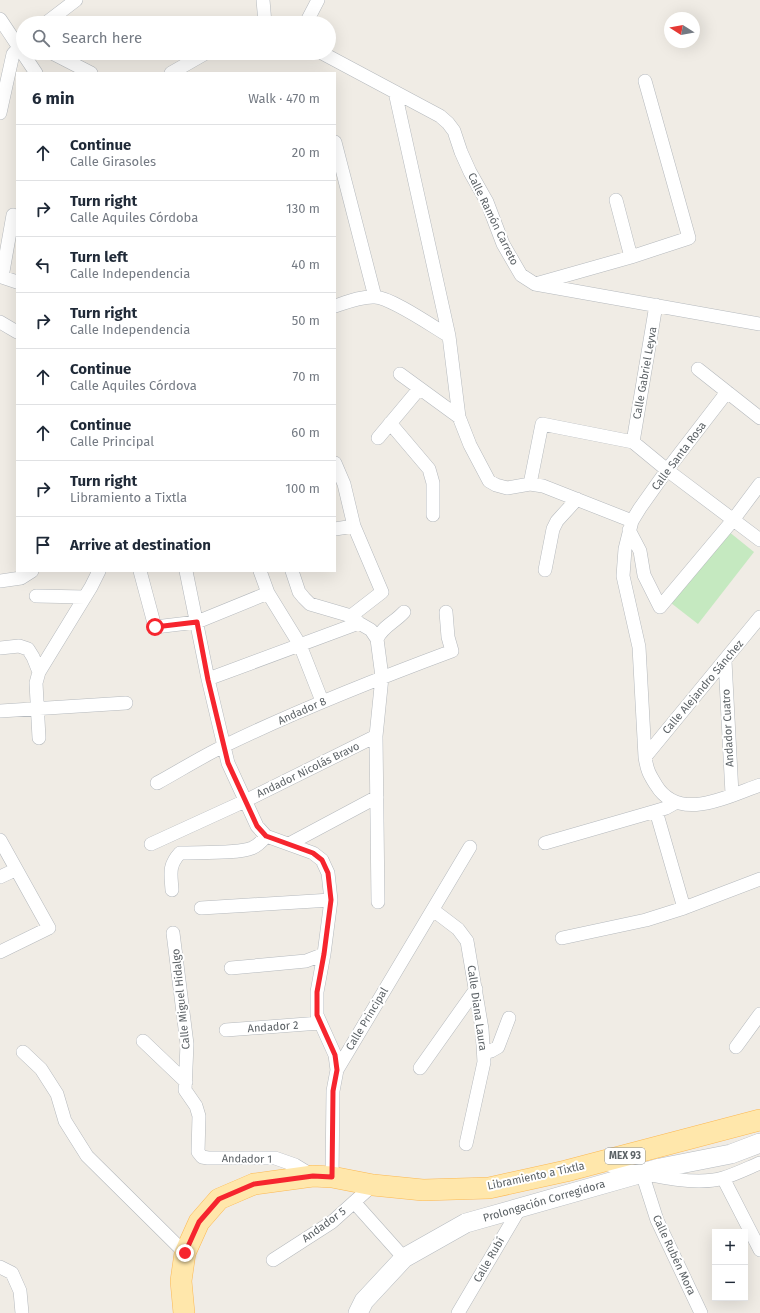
<!DOCTYPE html>
<html lang="en">
<head>
<meta charset="utf-8">
<style>
	:root { --surface:#fff; --page:#f6f6f7; --text:#1f2937; --muted:#747a83; --line:#e0e1e3 }
	body { margin:0; font-family:"Fira Sans",sans-serif; background:var(--page); color:var(--text) }
	.controls { position:absolute; right:12px; bottom:12px; display:grid; overflow:hidden; border-radius:0px; box-shadow:0 4px 16px #0002 }
	.controls button { width:36px; height:36px; display:grid; place-items:center; padding:0; border:0; border-bottom:1px solid var(--line); background:var(--surface); color:var(--text); font:20px sans-serif }
	.compass { position:absolute; left:664px; top:12px; width:36px; height:36px; border-radius:50%; background:var(--surface); box-shadow:0 4px 16px #0002; rotate:281deg }
	.stop { position:absolute; width:12px; height:12px; margin:-9px; border:3px solid #f6252e; border-radius:50%; background:#fff }
	.stop.end { background:#f6252e; border-color:#fff; box-shadow:0 1px 4px #0008 }
	.list { margin:0; padding:0; list-style:none }
	h2 { display:flex; justify-content:space-between; align-items:center; height:52px; margin:0; padding:0 16px; font-size:17px }
	h2 small { font-size:13px; font-weight:400; color:var(--muted) }
	.list li { display:grid; grid-template-columns:26px 1fr auto; gap:12px; align-items:center; box-sizing:border-box; height:56px; padding:0 16px; border-top:1px solid var(--line) }
	.list b { display:block; font-size:15px; white-space:nowrap }
	.list p { margin:0; font-size:13px; white-space:nowrap; color:var(--muted) }
	.list em { font-size:13px; font-style:normal; color:var(--muted) }
	.icon { flex:none; width:22px; height:22px; fill:none; stroke:currentColor; stroke-width:2; stroke-linecap:round; stroke-linejoin:round }
	.map { position:relative; flex:none; width:760px; height:1313px; overflow:hidden }
	.search { position:absolute; background:var(--surface); box-shadow:0 4px 16px #0002; left:16px; top:16px; width:320px; height:44px; display:flex; align-items:center; gap:10px; box-sizing:border-box; padding:0 14px; border-radius:22px; color:var(--muted); font-size:15px }
	.panel { position:absolute; background:var(--surface); box-shadow:0 4px 16px #0002; left:16px; top:72px; width:320px; height:500px; border-radius:0px }
	.map>svg:first-child { display:block }
	.green { fill:#c5e9c0 }
	.lines { fill:none; stroke-linecap:round; stroke-linejoin:round }
	.street-casing { stroke:#b5b9bd; stroke-width:14 }
	.secondary-casing { stroke:#b6bbc0; stroke-width:20 }
	.primary-casing { stroke:#fcb852; stroke-width:22 }
	.street { stroke:#fff; stroke-width:13 }
	.secondary { stroke:#fff; stroke-width:19 }
	.primary { stroke:#ffe7ab; stroke-width:21 }
	.route { stroke:#f6252e; stroke-width:5 }
	.labels { text-anchor:middle; dominant-baseline:central; stroke-width:4; stroke-linejoin:round; paint-order:stroke }
	.shield { fill:#fff; stroke:#8d9194; stroke-width:1 }
	.shield-label { font-size:10px; font-weight:bold; fill:#5c6266 }
	.street-label { font-size:11px; fill:#5c6266; stroke:#fff }
</style>
</head>
<body>
<div class="map">
<svg width="760" height="1313" viewBox="0 0 760 1313">
	<rect width="100%" height="100%" fill="#f0ece5"/>
	<path class="green" d="M 728,531 L 754,552 L 698,624 L 671,603 Z"/>
	<g class="lines">
		<g class="street-casing">
			<path id="street" d="M 263,0 L 265,23
				M 0,19 L 36,73
				M 46,23 L 76,0
				M 306,23 L 318,0
				M 52,53 L 91,73
				M 322,53 L 440,116 L 448,123 L 454,131 L 461,152 L 470,172 L 487,202 L 503,244 L 514,263 L 521,275 L 535,284 L 760,324
				M 171,73 L 206,53
				M 395,92 L 449,336 L 459,417 L 470,445 L 489,481 L 496,485 L 507,488 L 530,484 L 543,486 L 632,521
				M 0,113 L 13,54 L 23,43
				M 335,142 L 375,297
				M 616,200 L 631,257
				M 13,215 L 2,277 L 17,282
				M 539,283 L 631,257 L 689,238 L 645,81
				M 335,306 C 347,302 362,296 375,297 C 392,298 432,326 449,336
				M 0,322 L 17,332
				M 698,369 L 760,418
				M 400,374 L 459,417
				M 727,392 L 667,470 L 640,508 L 632,521 L 625,549 L 623,576 L 639,647 L 645,757 C 647,770 649,774 656,785 C 679,823 728,796 760,785
				M 390,423 L 429,469 L 433,483 L 433,515
				M 378,438 L 419,389
				M 633,442 L 656,305
				M 335,463 L 344,484 L 354,526 L 382,592 L 351,616
				M 530,484 L 542,424 L 633,442 L 667,470 L 760,540
				M 335,529 L 354,526
				M 629,530 L 640,551 L 644,575 L 660,607 L 733,520 L 760,484
				M 545,570 L 553,529 L 557,521 L 577,499
				M 140,571 L 155,627 L 197,622 L 268,593
				M 186,571 L 208,679 L 228,763 L 257,826 L 266,836 L 313,853 L 322,860 L 328,873 L 331,900 L 324,954 L 317,992 L 317,1015 L 335,1055 L 337,1070
				M 260,571 L 268,593 L 300,645 L 322,701
				M 292,571 L 299,592 L 304,598 L 310,604 L 351,616 L 359,623 L 371,630 L 377,639 L 382,677 L 376,736 L 378,902
				M 0,581 L 21,578 L 32,571
				M 36,596 L 85,597
				M 377,639 C 382,627 395,622 404,612
				M 0,648 L 19,646 L 28,649 L 33,657 L 39,672
				M 725,661 L 732,794
				M 208,679 L 359,623
				M 0,711 L 126,703
				M 39,738 L 36,683 L 39,672 L 91,587 L 99,571
				M 645,757 L 760,617
				M 157,783 C 179,771 201,757 224,746 C 298,710 374,680 452,651 L 448,637 L 446,612
				M 656,811 L 684,908
				M 0,840 L 49,928 L 0,952
				M 545,843 L 656,811 L 666,808 L 675,803
				M 151,844 L 245,801 L 376,736
				M 289,844 L 377,797
				M 0,877 L 15,870
				M 172,890 C 171,874 168,866 180,853 C 198,852 237,854 252,848 C 259,845 262,841 266,836
				M 201,908 L 331,900
				M 433,910 L 458,929 L 467,941 L 482,1029 L 484,1062 L 466,1144
				M 173,933 L 187,1044 L 185,1090 L 196,1106 L 199,1116 L 198,1152 L 202,1157 L 208,1158 L 275,1158 L 295,1165 L 313,1176
				M 562,938 L 646,920 L 684,908 L 760,879
				M 231,968 L 306,961 L 324,954
				M 226,1030 L 320,1023
				M 143,1041 L 186,1082
				M 736,1047 L 760,1014
				M 23,1052 L 41,1069 L 57,1094 L 65,1121 L 87,1156 L 185,1253
				M 484,1053 L 491,1051 L 498,1047 L 509,1018
				M 420,1068 L 476,989
				M 603,1164 C 637,1171 690,1188 723,1178 C 736,1174 748,1168 760,1163
				M 642,1173 L 657,1220 L 701,1313
				M 332,1177 L 333,1091 L 337,1070 L 470,847
				M 723,1178 L 760,1250
				M 354,1202 L 404,1258
				M 273,1260 L 332,1222 L 373,1185
				M 0,1267 L 12,1273 L 20,1291 L 22,1313
				M 458,1313 L 520,1208"/>
		</g>
		<g class="secondary-casing">
			<path id="secondary" d="M 358,1313 L 364,1301 L 404,1258 L 466,1223 L 660,1168 L 731,1154 L 760,1143"/>
		</g>
		<g class="primary-casing">
			<path id="primary" d="M 184,1313 L 181,1281 L 185,1253 L 199,1222 L 219,1199 L 254,1184 L 313,1176 L 332,1177 L 373,1185 L 423,1190 L 489,1188 L 566,1171 L 760,1120"/>
		</g>
		<use href="#street" class="street"/>
		<use href="#secondary" class="secondary"/>
		<use href="#primary" class="primary"/>
	</g>
	<g class="lines">
		<path class="route" d="M 155,627 L 197,622 L 208,680 L 228,763 L 257,826 L 266,836 L 313,853 L 322,860 L 328,873 L 331,900 L 324,954 L 317,992 L 317,1015 L 335,1055 L 337,1070 L 333,1091 L 332,1177 L 313,1176 L 254,1184 L 219,1199 L 199,1222 L 185,1253"/>
	</g>
	<g class="labels">
		<rect class="shield" x="605" y="1148" width="40" height="16" rx="3"/>
		<g class="shield-label">
			<text x="625" y="1156">MEX 93</text>
		</g>
		<g class="street-label">
			<text transform="translate(493 219) rotate(64)">Calle Ramón Carreto</text>
			<text transform="translate(645 373) rotate(-80)">Calle Gabriel Leyva</text>
			<text transform="translate(679 456) rotate(-53)">Calle Santa Rosa</text>
			<text transform="translate(703 687) rotate(-50)">Calle Alejandro Sánchez</text>
			<text transform="translate(302 711) rotate(-24)">Andador 8</text>
			<text transform="translate(728 728) rotate(-93)">Andador Cuatro</text>
			<text transform="translate(308 770) rotate(-26)">Andador Nicolás Bravo</text>
			<text transform="translate(181 999) rotate(-96)">Calle Miguel Hidalgo</text>
			<text transform="translate(477 1008) rotate(82)">Calle Diana Laura</text>
			<text transform="translate(367 1019) rotate(-59)">Calle Principal</text>
			<text transform="translate(273 1027) rotate(-4)">Andador 2</text>
			<text transform="translate(247 1159) rotate(1)">Andador 1</text>
			<text transform="translate(536 1176) rotate(-12)">Libramiento a Tixtla</text>
			<text transform="translate(544 1201) rotate(-16)">Prolongación Corregidora</text>
			<text transform="translate(324 1225) rotate(-36)">Andador 5</text>
			<text transform="translate(674 1255) rotate(65)">Calle Rubén Mora</text>
			<text transform="translate(489 1260) rotate(-60)">Calle Rubí</text>
		</g>
	</g>
</svg>
<div class="controls">
<button>+</button>
<button>−</button>
</div>
<svg class="compass" viewBox="-18 -18 36 36"><path d="M0-13l5 13h-10z" fill="#e53935"/><path d="M0 13l5-13h-10z" fill="#747a83"/></svg>
<div class="stop" style="left:155px;top:627px"></div>
<div class="stop end" style="left:185px;top:1253px"></div>
<div class="search"><svg class="icon" aria-label="search" viewBox="0 0 24 24"><circle cx="10" cy="10" r="6"/><path d="M15 15l6 6"/></svg>Search here</div>
<section class="panel">
<h2>6 min<small>Walk · 470 m</small></h2>
<ul class="list">
<li><svg class="icon" aria-label="ahead" viewBox="0 0 24 24"><path d="M12 20V5M6 11l6-6 6 6"/></svg><div><b>Continue</b><p>Calle Girasoles</p></div><em>20 m</em></li>
<li><svg class="icon" aria-label="right" viewBox="0 0 24 24"><path d="M7 20v-9h11M14 6l5 5-5 5"/></svg><div><b>Turn right</b><p>Calle Aquiles Córdoba</p></div><em>130 m</em></li>
<li><svg class="icon" aria-label="left" viewBox="0 0 24 24"><path d="M17 20v-9H6M10 6l-5 5 5 5"/></svg><div><b>Turn left</b><p>Calle Independencia</p></div><em>40 m</em></li>
<li><svg class="icon" aria-label="right" viewBox="0 0 24 24"><path d="M7 20v-9h11M14 6l5 5-5 5"/></svg><div><b>Turn right</b><p>Calle Independencia</p></div><em>50 m</em></li>
<li><svg class="icon" aria-label="ahead" viewBox="0 0 24 24"><path d="M12 20V5M6 11l6-6 6 6"/></svg><div><b>Continue</b><p>Calle Aquiles Córdova</p></div><em>70 m</em></li>
<li><svg class="icon" aria-label="ahead" viewBox="0 0 24 24"><path d="M12 20V5M6 11l6-6 6 6"/></svg><div><b>Continue</b><p>Calle Principal</p></div><em>60 m</em></li>
<li><svg class="icon" aria-label="right" viewBox="0 0 24 24"><path d="M7 20v-9h11M14 6l5 5-5 5"/></svg><div><b>Turn right</b><p>Libramiento a Tixtla</p></div><em>100 m</em></li>
<li><svg class="icon" aria-label="arrive" viewBox="0 0 24 24"><path d="M6 21V4h12l-3 4 3 4H6"/></svg><div><b>Arrive at destination</b></div></li>
</ul>
</section>
</div>
</body>
</html>
